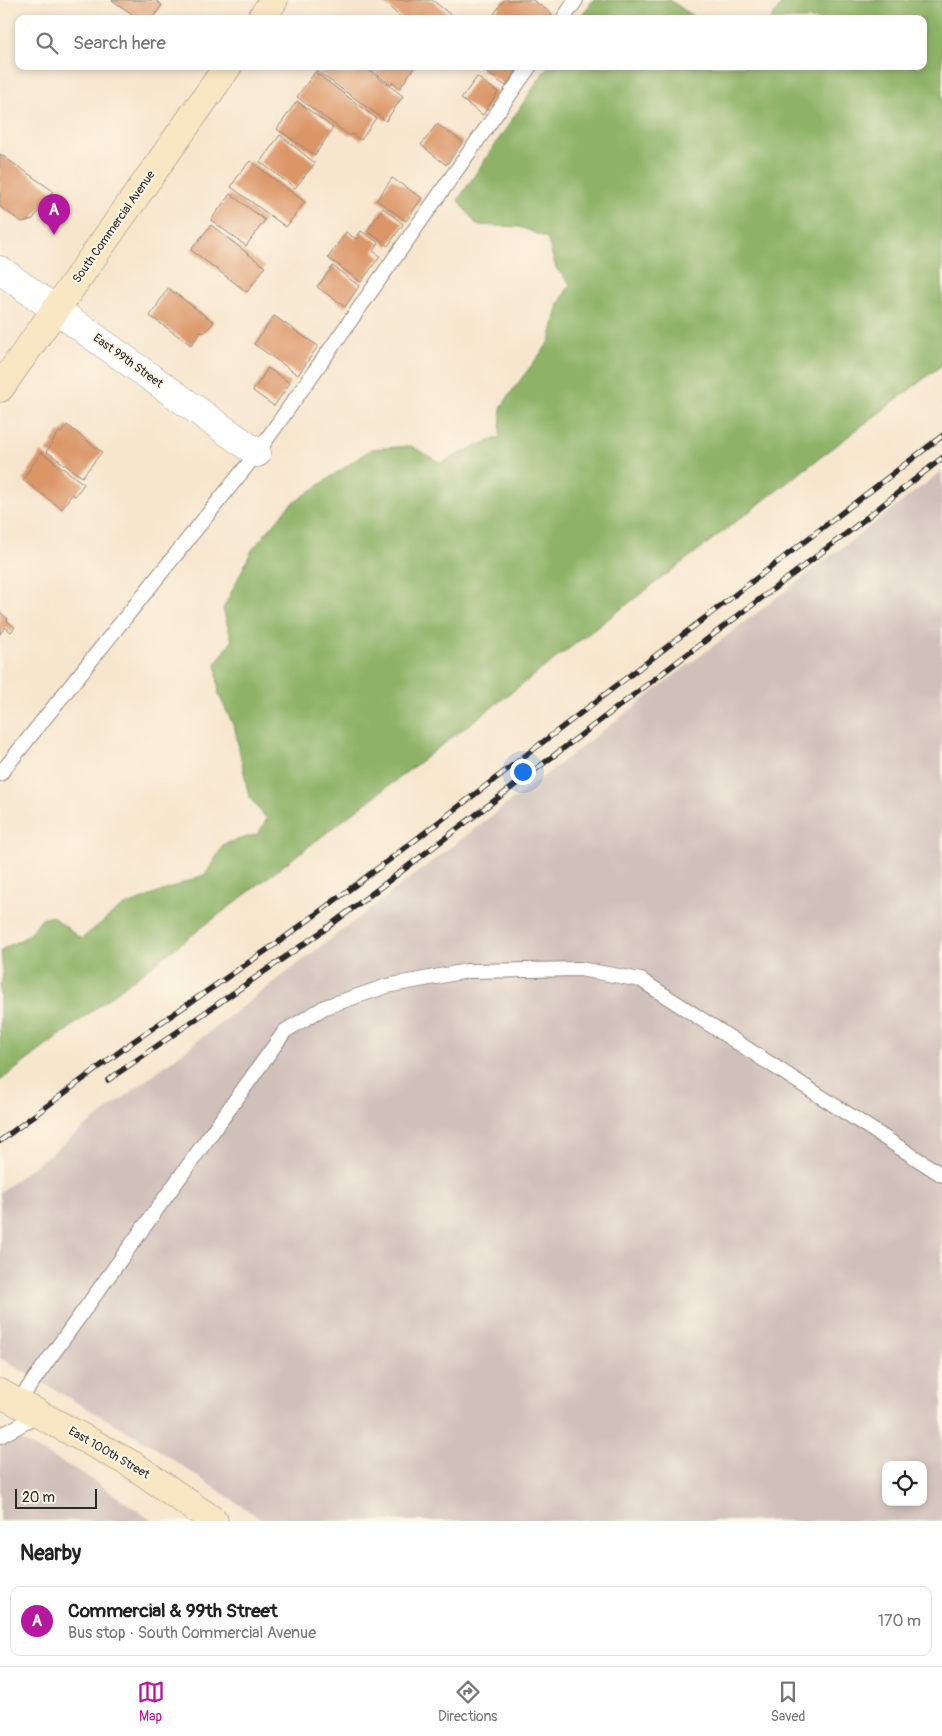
<!DOCTYPE html>
<html lang="en">
<head>
<meta charset="utf-8">
<style>
	:root { --surface:#fff; --page:#f2f2f2; --text:#222; --muted:#767676; --line:#e0e0e0; --accent:#b5179e }
	body { margin:0; font-family:Pangolin,sans-serif; background:var(--page); color:var(--text) }
	.controls { position:absolute; right:15px; bottom:15px; display:grid; overflow:hidden; border-radius:10px; box-shadow:0 2px 8px #0003 }
	.controls button { width:45px; height:45px; display:grid; place-items:center; padding:0; border:0; border-bottom:1px solid var(--line); background:var(--surface); color:var(--text); font:25px sans-serif }
	.scale { position:absolute; left:15px; bottom:12px; width:82px; box-sizing:border-box; padding-left:5px; border:2px solid #2b2b2b; border-top:0; font-size:14px; line-height:18px; white-space:nowrap; color:#2b2b2b; -webkit-text-stroke:4px #fcf5e5; paint-order:stroke }
	.you { position:absolute; left:522px; top:771px; width:18px; height:18px; margin:-12px; border:4px solid #fff; border-radius:50%; background:#1a73e8; box-shadow:0 0 0 8px #1a73e833 }
	.badge { display:grid; place-items:center; width:32px; height:32px; border-radius:50%; background:var(--accent); color:#fff; font-size:16px; font-weight:700 }
	.pin { position:absolute; translate:-50% -41px; filter:drop-shadow(0 1px 2px #0008) }
	.pin::after { content:''; position:absolute; top:26px; width:18px; height:15px; background:inherit; clip-path:polygon(0 0,100% 0,50% 100%) }
	.list { margin:0; padding:0; list-style:none }
	h2 { display:flex; justify-content:space-between; align-items:center; height:65px; margin:0; padding:0 20px; font-size:21px }
	h2 small { font-size:16px; font-weight:400; color:var(--muted) }
	.list li { display:grid; grid-template-columns:32px 1fr auto; gap:15px; align-items:center; box-sizing:border-box; height:70px; margin:0 10px 10px; padding:0 10px; border:1px solid var(--line); border-radius:10px }
	.list b { display:block; font-size:19px; white-space:nowrap }
	.list p { margin:0; font-size:16px; white-space:nowrap; color:var(--muted) }
	.list em { font-size:16px; font-style:normal; color:var(--muted) }
	.icon { flex:none; width:28px; height:28px; fill:none; stroke:currentColor; stroke-width:2; stroke-linecap:round; stroke-linejoin:round }
	.map { position:relative; flex:none; width:942px; height:1521px; overflow:hidden }
	.search { position:absolute; background:var(--surface); box-shadow:0 2px 8px #0003; left:15px; right:15px; top:15px; height:55px; display:flex; align-items:center; gap:12px; box-sizing:border-box; padding:0 18px; border-radius:10px; color:var(--muted); font-size:19px }
	.sheet { height:145px; background:var(--surface) }
	nav { display:flex; justify-content:space-around; align-items:center; box-sizing:border-box; height:70px; border-top:1px solid var(--line); background:var(--surface); font-size:14px; color:var(--muted) }
	nav a { display:grid; justify-items:center; gap:2px }
	nav .on { color:var(--accent) }
	.map>svg:first-child { display:block }
	.industrial { fill:#cfc0ba; fill-rule:evenodd }
	.forest { fill:#8eb368; stroke:#5c6f4a }
	.building { fill:#db9667 }
	.lines { fill:none; stroke-linecap:round; stroke-linejoin:round }
	.lane-casing { stroke:#91887c; stroke-width:16 }
	.street-casing { stroke:#91887c; stroke-width:29 }
	.secondary-casing { stroke:#91887c; stroke-width:29 }
	.lane { stroke:#fff; stroke-width:14 }
	.street { stroke:#fff; stroke-width:28 }
	.secondary { stroke:#f9e7c3; stroke-width:28 }
	.rail-casing { stroke:#2b2b2b; stroke-width:5.5 }
	.rail { stroke:#fcf5e5; stroke-width:4; stroke-dasharray:11; stroke-linecap:butt }
	.labels { text-anchor:middle; dominant-baseline:central; stroke-width:4; stroke-linejoin:round; paint-order:stroke }
	.street-label { font-size:12px; fill:#2b2b2b; stroke:#fcf5e5 }
</style>
</head>
<body>
<div class="map">
<svg width="942" height="1521" viewBox="0 0 942 1521">
	<rect width="100%" height="100%" fill="#fcf5e5"/>
	<filter id="ink" filterUnits="userSpaceOnUse"><feTurbulence type="fractalNoise" baseFrequency=".02" numOctaves="2"/><feDisplacementMap in="SourceGraphic" scale="10" xChannelSelector="R" yChannelSelector="G"/><feConvolveMatrix kernelMatrix="1 2 1 2 8 2 1 2 1" color-interpolation-filters="sRGB"/></filter>
	<filter id="wash" filterUnits="userSpaceOnUse"><feTurbulence type="fractalNoise" baseFrequency=".0096" numOctaves="4" result="noise"/><feDisplacementMap in="SourceGraphic" scale="20" xChannelSelector="R" yChannelSelector="G"/><feGaussianBlur stdDeviation="1.12" result="paint"/><feColorMatrix in="noise" values="0 0 0 0 0 0 0 0 0 0 0 0 0 0 0 0 0 1.4 0 .05"/><feComposite in="paint" operator="in"/></filter>
	<g filter="url(#wash)">
		<rect width="100%" height="100%" fill="#f7e6ce"/>
		<path class="industrial" d="M 942,471 L 942,1521 L 264,1521 L 151,1445 L 0,1358 L 0,1192 ZM 886,1465 L 923,1465 L 923,1502 L 886,1502 Z
			M 0,1429 L 82,1473 L 153,1521 L 0,1521 Z"/>
		<path class="forest" d="M 593,0 L 670,0 L 697,19 L 580,19 Z
			M 784,0 L 942,0 L 942,365 L 0,1081 L 0,987 L 3,976 L 1,950 L 26,937 L 42,919 L 52,916 L 81,939 L 120,908 L 206,874 L 224,844 L 258,834 L 267,819 L 249,797 L 235,729 L 219,695 L 216,663 L 232,641 L 223,609 L 252,550 L 289,506 L 371,449 L 411,446 L 441,463 L 474,447 L 500,437 L 501,408 L 512,391 L 550,341 L 559,304 L 570,284 L 556,268 L 547,238 L 520,227 L 477,225 L 458,200 L 548,66 L 923,66 L 923,19 L 771,19 Z"/>
		<g id="blocks">
			<path class="building" d="M 112,0 L 155,0 L 162,5 L 152,19 L 139,19 Z
				M 381,0 L 432,0 L 456,19 L 403,19 Z
				M 504,0 L 533,0 L 552,14 L 549,19 L 500,19 L 494,14 Z
				M 310,66 L 363,66 L 403,96 L 386,121 Z
				M 366,66 L 415,66 L 400,88 L 393,82 L 391,85 Z
				M 483,66 L 517,66 L 519,68 L 506,86 L 481,69 Z
				M 315,72 L 376,118 L 361,140 L 352,134 L 350,136 L 297,97 Z
				M 477,77 L 498,92 L 483,115 L 461,99 Z
				M 297,101 L 333,128 L 315,155 L 277,129 Z
				M 437,124 L 463,142 L 446,165 L 421,145 Z
				M 280,135 L 315,163 L 295,188 L 260,162 Z
				M 0,154 L 53,191 L 33,219 L 22,222 L 0,207 Z
				M 250,161 L 305,202 L 286,227 L 231,187 L 239,174 Z
				M 392,178 L 422,198 L 406,221 L 377,200 Z
				M 230,194 L 265,220 L 246,246 L 211,220 Z
				M 383,208 L 403,224 L 388,246 L 367,231 Z
				M 211,225 L 265,267 L 247,292 L 191,250 Z
				M 361,231 L 379,243 L 373,251 L 380,256 L 361,282 L 328,258 L 346,232 L 356,239 Z
				M 333,266 L 359,286 L 345,307 L 317,287 Z
				M 168,288 L 214,322 L 204,333 L 201,332 L 191,345 L 150,316 Z
				M 274,316 L 318,346 L 298,375 L 254,344 Z
				M 268,368 L 290,383 L 274,406 L 253,391 Z
				M 67,425 L 102,452 L 82,477 L 46,451 L 53,444 L 51,443 L 59,432 L 61,433 Z
				M 41,452 L 84,484 L 75,496 L 72,494 L 62,509 L 23,480 Z
				M 0,612 L 8,619 L 7,621 L 15,627 L 11,632 L 5,627 L 0,634 Z"/>
		</g>
	</g>
	<g filter="url(#ink)">
		<use href="#blocks" fill-opacity="0" stroke="#91887c" stroke-width="1"/>
		<g class="lines">
			<g class="lane-casing">
				<path id="lane" d="M 563,19 L 576,0
					M 0,774 L 257,453 L 530,66
					M 18,1402 L 285,1031 L 325,1007 L 387,986 L 467,971 L 580,969 L 641,980 L 942,1175
					M 0,1436 L 41,1414"/>
			</g>
			<g class="street-casing">
				<path id="street" d="M 0,270 L 257,453"/>
			</g>
			<g class="secondary-casing">
				<path id="secondary" d="M 261,19 L 274,0
					M 0,388 L 228,66
					M 0,1393 L 133,1465 L 214,1521"/>
			</g>
			<use href="#lane" class="lane"/>
			<use href="#street" class="street"/>
			<use href="#secondary" class="secondary"/>
			<g class="rail-casing">
				<path id="rail" d="M 108,1080 L 324,930 L 851,530 L 942,458
					M 0,1141 L 134,1041 L 280,941 L 393,857 L 942,436"/>
			</g>
			<use href="#rail" class="rail"/>
		</g>
	</g>
	<g class="labels">
		<g class="street-label">
			<text transform="translate(114 227) rotate(-55)">South Commercial Avenue</text>
			<text transform="translate(128 361) rotate(36)">East 99th Street</text>
			<text transform="translate(109 1453) rotate(30)">East 100th Street</text>
		</g>
	</g>
</svg>
<div class="controls">
<button><svg class="icon" aria-label="locate" viewBox="0 0 24 24"><circle cx="12" cy="12" r="6"/><path d="M12 2v4M12 18v4M2 12h4M18 12h4"/></svg></button>
</div>
<div class="scale">20 m</div>
<div class="you"></div>
<div class="pin badge" style="left:54px;top:235px">A</div>
<div class="search"><svg class="icon" aria-label="search" viewBox="0 0 24 24"><circle cx="10" cy="10" r="6"/><path d="M15 15l6 6"/></svg>Search here</div>
</div>
<section class="sheet">
<h2>Nearby<small></small></h2>
<ul class="list">
<li><span class="badge">A</span><div><b>Commercial &amp; 99th Street</b><p>Bus stop · South Commercial Avenue</p></div><em>170 m</em></li>
</ul>
</section>
<nav>
<a class="on"><svg class="icon" aria-label="map" viewBox="0 0 24 24"><path d="M3 6l6-2 6 2 6-2v14l-6 2-6-2-6 2zM9 4v14M15 6v14"/></svg>Map</a>
<a><svg class="icon" aria-label="directions" viewBox="0 0 24 24"><path d="M12 3l9 9-9 9-9-9zM9 14v-3h6M13 9l2 2-2 2"/></svg>Directions</a>
<a><svg class="icon" aria-label="saved" viewBox="0 0 24 24"><path d="M7 4h10v16l-5-4-5 4z"/></svg>Saved</a>
</nav>
</body>
</html>
